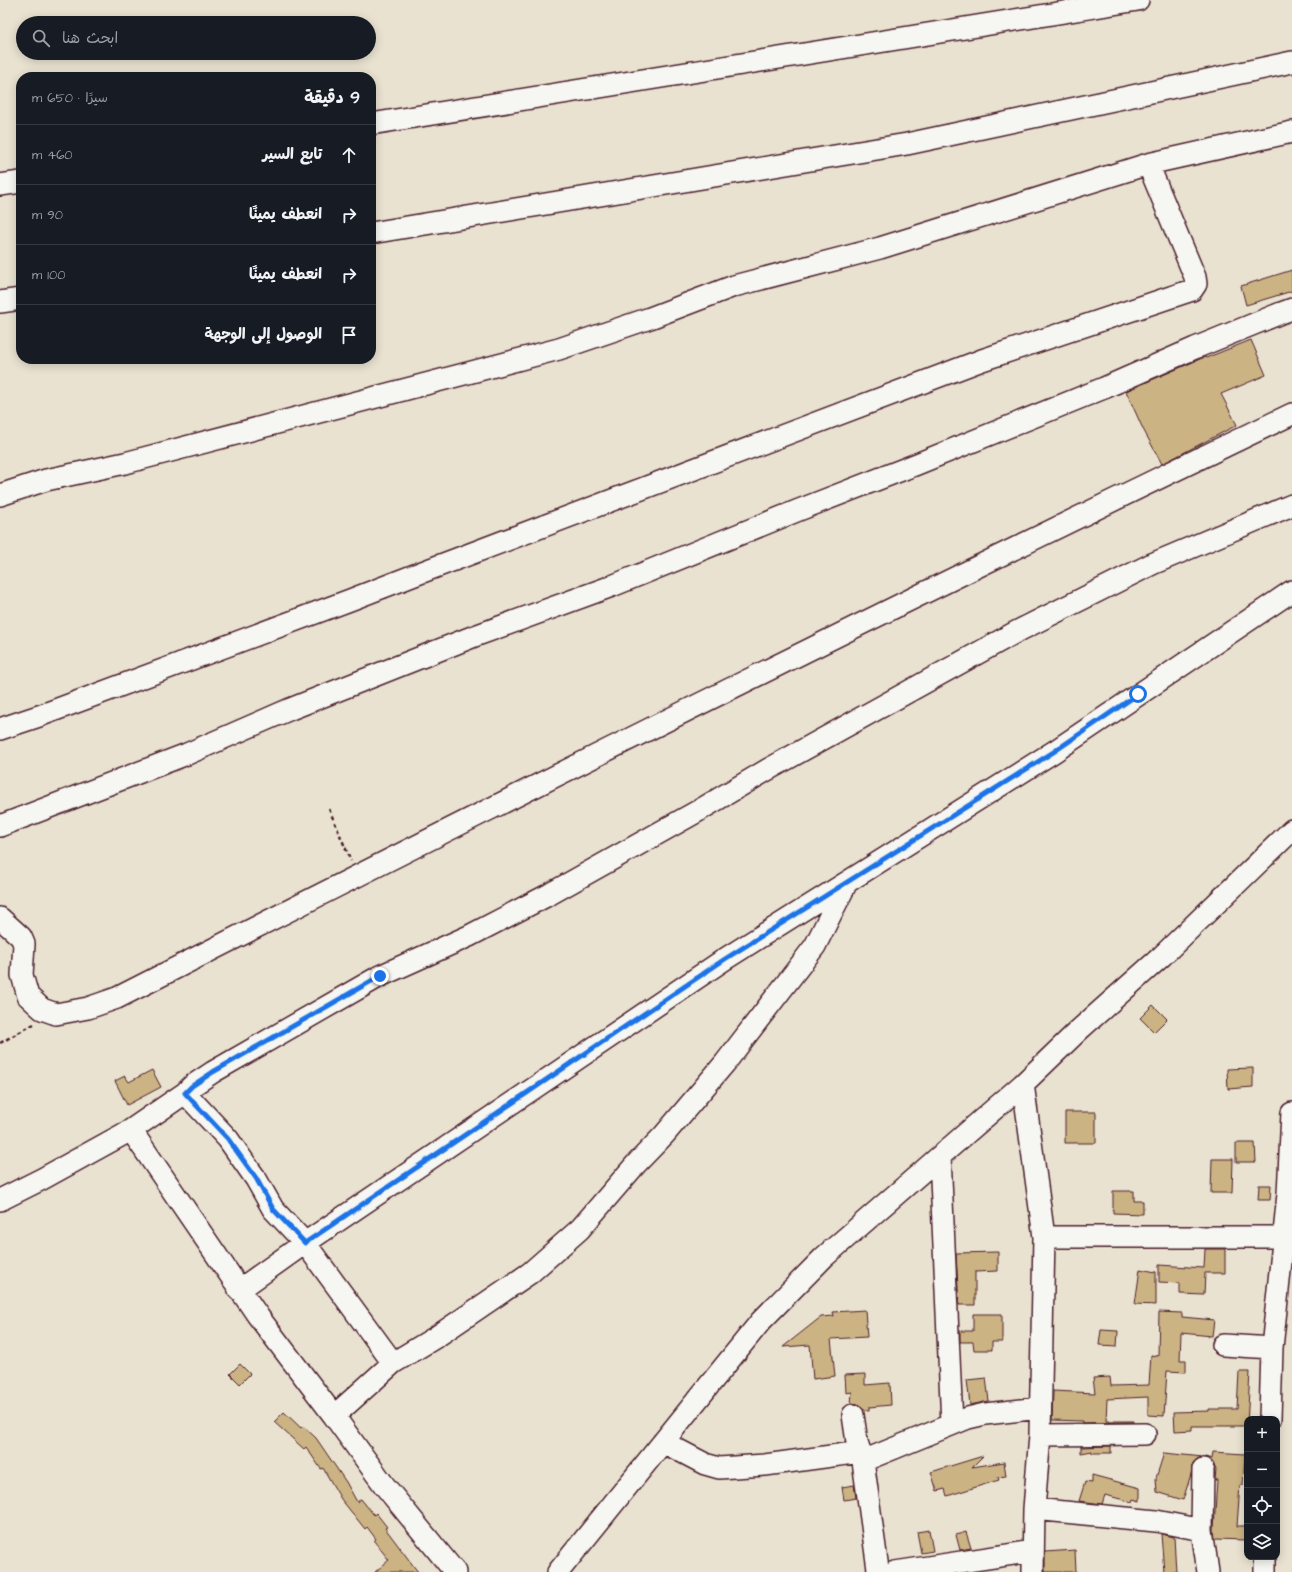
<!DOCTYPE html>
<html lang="ar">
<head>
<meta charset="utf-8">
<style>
	:root { --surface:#171b24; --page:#242831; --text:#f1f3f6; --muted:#9ea1a6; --line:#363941 }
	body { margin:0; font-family:"Architects Daughter","Playpen Sans Arabic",sans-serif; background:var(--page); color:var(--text); direction:rtl }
	.controls { position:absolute; right:12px; bottom:12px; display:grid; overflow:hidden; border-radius:8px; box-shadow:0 2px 10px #0003 }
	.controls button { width:36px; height:36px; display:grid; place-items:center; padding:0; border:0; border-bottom:1px solid var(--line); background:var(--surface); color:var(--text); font:20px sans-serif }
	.stop { position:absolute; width:12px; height:12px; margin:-9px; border:3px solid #1a73e8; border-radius:50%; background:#fff }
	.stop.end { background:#1a73e8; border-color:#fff; box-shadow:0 1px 4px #0008 }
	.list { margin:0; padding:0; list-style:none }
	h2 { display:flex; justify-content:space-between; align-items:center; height:52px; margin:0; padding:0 16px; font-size:17px }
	h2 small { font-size:13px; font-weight:400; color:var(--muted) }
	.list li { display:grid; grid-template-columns:26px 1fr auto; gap:12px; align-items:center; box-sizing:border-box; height:60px; padding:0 16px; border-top:1px solid var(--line) }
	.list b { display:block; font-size:15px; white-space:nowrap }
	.list em { font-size:13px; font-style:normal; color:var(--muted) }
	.icon { flex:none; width:22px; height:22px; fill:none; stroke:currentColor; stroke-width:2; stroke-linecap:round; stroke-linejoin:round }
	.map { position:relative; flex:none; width:1292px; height:1572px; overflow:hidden; direction:ltr }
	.search { position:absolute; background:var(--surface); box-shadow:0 2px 10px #0003; left:16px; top:16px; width:360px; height:44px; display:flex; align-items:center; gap:10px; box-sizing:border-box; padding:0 14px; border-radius:22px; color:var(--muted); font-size:15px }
	.panel { position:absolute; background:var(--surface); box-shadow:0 2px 10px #0003; left:16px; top:72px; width:360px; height:292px; border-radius:16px; direction:rtl }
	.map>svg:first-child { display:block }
	.building { fill:#ccb383; stroke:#4a1f2b }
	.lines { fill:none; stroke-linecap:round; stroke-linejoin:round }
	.minor-casing { stroke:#4a1f2b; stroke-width:24 }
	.path { stroke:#4a1f2b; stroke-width:2.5; stroke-dasharray:4 3; stroke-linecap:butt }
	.minor { stroke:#f6f6f2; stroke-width:21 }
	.route { stroke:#1a73e8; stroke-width:5 }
</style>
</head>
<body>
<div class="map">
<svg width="1292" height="1572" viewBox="0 0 1292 1572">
	<rect width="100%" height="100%" fill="#e9e2d1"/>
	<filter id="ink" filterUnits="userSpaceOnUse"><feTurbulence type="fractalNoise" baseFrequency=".025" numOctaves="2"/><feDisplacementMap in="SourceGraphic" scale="8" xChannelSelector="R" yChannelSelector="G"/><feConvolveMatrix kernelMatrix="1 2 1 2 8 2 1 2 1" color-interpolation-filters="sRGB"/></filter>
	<g filter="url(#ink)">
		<path class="building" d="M 1292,270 L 1292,291 L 1246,305 L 1241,286 Z
			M 1251,340 L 1266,375 L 1221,394 L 1237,425 L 1162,464 L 1143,429 L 1126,391 L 1200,359 L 1205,357 L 1206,358 Z
			M 1153,1005 L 1167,1019 L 1154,1032 L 1140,1018 Z
			M 1253,1068 L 1253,1087 L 1228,1089 L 1227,1069 Z
			M 152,1070 L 161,1087 L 127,1105 L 115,1081 L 125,1076 L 129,1082 Z
			M 1065,1112 L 1096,1112 L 1096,1143 L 1065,1143 Z
			M 1236,1143 L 1255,1143 L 1256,1162 L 1236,1162 Z
			M 1212,1159 L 1233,1159 L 1232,1193 L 1211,1193 Z
			M 1259,1185 L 1271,1185 L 1270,1200 L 1258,1200 Z
			M 1113,1191 L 1134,1191 L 1134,1201 L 1143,1201 L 1143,1214 L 1113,1213 Z
			M 1205,1249 L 1225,1249 L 1225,1273 L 1205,1273 L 1204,1295 L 1180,1294 L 1180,1283 L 1159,1282 L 1159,1265 L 1204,1268 Z
			M 998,1252 L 998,1271 L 975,1272 L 975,1305 L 959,1305 L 956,1253 Z
			M 1140,1269 L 1156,1272 L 1156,1305 L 1135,1304 Z
			M 865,1310 L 867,1337 L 831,1339 L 835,1376 L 813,1379 L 810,1345 L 783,1347 L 821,1317 L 834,1316 L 833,1312 Z
			M 1159,1312 L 1182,1313 L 1182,1317 L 1214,1320 L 1212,1336 L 1181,1333 L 1180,1360 L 1186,1360 L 1186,1372 L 1167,1371 L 1164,1416 L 1148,1415 L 1148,1397 L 1107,1399 L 1106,1421 L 1134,1421 L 1134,1422 L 1082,1423 L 1082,1421 L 1052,1420 L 1053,1391 L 1095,1393 L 1093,1378 L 1110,1377 L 1111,1386 L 1149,1385 L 1151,1355 L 1158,1356 Z
			M 973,1314 L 1002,1314 L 1002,1342 L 992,1342 L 992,1350 L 974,1350 L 973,1342 L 960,1342 L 960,1331 L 973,1331 Z
			M 1101,1330 L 1118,1331 L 1117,1346 L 1099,1345 Z
			M 240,1364 L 250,1374 L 240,1384 L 230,1374 Z
			M 1239,1372 L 1250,1372 L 1247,1426 L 1192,1426 L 1192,1430 L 1175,1431 L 1174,1412 L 1209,1411 L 1209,1409 L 1237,1409 Z
			M 865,1374 L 865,1385 L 890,1383 L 891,1405 L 869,1407 L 869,1410 L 864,1410 L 858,1404 L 851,1403 L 852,1392 L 846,1393 L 845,1375 Z
			M 986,1378 L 989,1401 L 970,1405 L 967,1380 Z
			M 284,1412 L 301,1428 L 303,1426 L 316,1438 L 346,1482 L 357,1502 L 361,1499 L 374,1515 L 376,1513 L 387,1527 L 385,1528 L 418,1572 L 375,1572 L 389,1560 L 374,1541 L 376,1539 L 367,1527 L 365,1529 L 341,1499 L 323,1468 L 321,1469 L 306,1447 L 304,1449 L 274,1422 Z
			M 1111,1446 L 1111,1453 L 1092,1453 L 1092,1451 L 1081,1453 L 1081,1447 Z
			M 1213,1452 L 1245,1454 L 1243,1485 L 1240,1485 L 1237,1526 L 1247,1526 L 1246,1540 L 1215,1539 L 1214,1529 L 1217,1480 L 1215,1480 L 1216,1470 L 1213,1463 L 1209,1459 L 1205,1457 L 1212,1459 Z
			M 1164,1453 L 1203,1457 L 1197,1459 L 1193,1463 L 1191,1474 L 1183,1500 L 1157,1492 L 1156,1478 Z
			M 983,1456 L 972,1467 L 1004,1462 L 1006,1476 L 998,1477 L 999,1480 L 947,1496 L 945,1489 L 937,1491 L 931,1472 Z
			M 1092,1475 L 1140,1488 L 1140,1501 L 1133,1499 L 1132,1502 L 1105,1495 L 1102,1504 L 1079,1501 L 1085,1482 L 1092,1483 Z
			M 854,1485 L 856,1498 L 844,1500 L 842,1487 Z
			M 929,1530 L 933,1551 L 921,1553 L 917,1532 Z
			M 966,1532 L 971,1548 L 960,1550 L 956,1535 Z
			M 1161,1534 L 1174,1537 L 1176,1572 L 1164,1572 Z
			M 1075,1550 L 1076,1572 L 1045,1572 L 1045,1552 Z"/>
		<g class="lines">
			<g class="minor-casing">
				<path id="minor" d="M 371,124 L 1138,0
					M 0,185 L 21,182
					M 371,233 L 907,144 L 1292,62
					M 0,302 L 21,299
					M 0,495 L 46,480 L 125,463 L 559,349 L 650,318 L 734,286 L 880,248 L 1148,164 L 1292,132
					M 0,729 L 39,716 L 350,600 L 425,571 L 982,360 L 1192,290 L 1196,284 L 1195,277 L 1148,164
					M 0,826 L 187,754 L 288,710 L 472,637 L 612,586 L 799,510 L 917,464 L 1104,388 L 1195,348 L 1281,313 L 1292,309
					M 0,918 L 21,937 L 24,944 L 22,975 L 28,996 L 42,1009 L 56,1014 L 88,1008 L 117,998 C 507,799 898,603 1292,414
					M 1023,1084 L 1044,1237 L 1040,1435 L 1034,1509 L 1033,1572
					M 185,1093 L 192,1086 L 213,1072 L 380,976 L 469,936 L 550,894 L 698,811 L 767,770 L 1016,632 L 1152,564 L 1292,505
					M 940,1156 L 952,1424
					M 0,1200 L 42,1179 L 131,1130
					M 1044,1237 L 1284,1237
					M 239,1290 L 305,1243 L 725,959 L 1055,751 L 1292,591
					M 1223,1345 L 1272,1348
					M 853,1415 L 857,1442 L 863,1461 L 878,1569 L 880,1572
					M 334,1416 L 393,1363
					M 1270,1419 L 1272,1348 L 1288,1194 L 1292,1113
					M 1040,1435 L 1145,1434
					M 663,1442 L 705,1464 L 719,1468 L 765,1465 L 861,1452
					M 863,1461 L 968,1418 L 985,1414 L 1040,1408
					M 1034,1509 L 1156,1521 L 1202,1530 L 1208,1572
					M 1202,1530 L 1203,1469
					M 455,1572 L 384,1485 L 334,1416 L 258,1316 L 131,1130 L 185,1093 L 228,1139 L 256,1179 L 273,1209 L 305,1243 L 393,1363 L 436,1337 L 530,1273 L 580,1229 L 636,1164 L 664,1135 L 725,1063 L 815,946 L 846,884
					M 558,1572 L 761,1321 L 824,1257 L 1023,1084 L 1079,1030 L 1162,956 L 1292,830
					M 895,1572 L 1033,1551
					M 1265,1572 L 1265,1557"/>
			</g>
			<path class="path" d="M 329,809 L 351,861
				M 0,1043 L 34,1024"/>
			<use href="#minor" class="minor"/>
		</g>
	</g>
	<g class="lines" filter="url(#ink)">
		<path class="route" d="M 380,976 L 213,1072 L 192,1086 L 185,1093 L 228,1139 L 256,1178 L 273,1209 L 305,1243 L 725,959 L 1055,751 L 1138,694"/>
	</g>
</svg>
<div class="controls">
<button>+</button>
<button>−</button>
<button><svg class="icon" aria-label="locate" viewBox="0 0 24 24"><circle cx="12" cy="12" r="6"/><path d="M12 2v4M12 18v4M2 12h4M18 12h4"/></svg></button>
<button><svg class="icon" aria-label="layers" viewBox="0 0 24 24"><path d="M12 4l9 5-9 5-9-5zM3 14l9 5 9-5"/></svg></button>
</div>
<div class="stop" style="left:1138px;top:694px"></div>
<div class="stop end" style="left:380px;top:976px"></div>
<div class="search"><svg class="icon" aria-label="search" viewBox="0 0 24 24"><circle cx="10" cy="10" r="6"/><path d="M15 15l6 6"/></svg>ابحث هنا</div>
<section class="panel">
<h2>9 دقيقة<small>سيرًا · 650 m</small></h2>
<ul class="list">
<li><svg class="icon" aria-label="ahead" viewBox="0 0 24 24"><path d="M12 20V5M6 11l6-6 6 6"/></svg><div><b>تابع السير</b></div><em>460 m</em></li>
<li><svg class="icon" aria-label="right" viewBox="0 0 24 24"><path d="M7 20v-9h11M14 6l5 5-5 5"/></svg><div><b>انعطف يمينًا</b></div><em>90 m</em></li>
<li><svg class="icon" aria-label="right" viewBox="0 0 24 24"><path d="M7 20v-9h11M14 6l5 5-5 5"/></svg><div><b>انعطف يمينًا</b></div><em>100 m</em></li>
<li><svg class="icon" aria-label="arrive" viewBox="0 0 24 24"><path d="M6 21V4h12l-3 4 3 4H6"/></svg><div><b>الوصول إلى الوجهة</b></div></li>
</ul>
</section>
</div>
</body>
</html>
